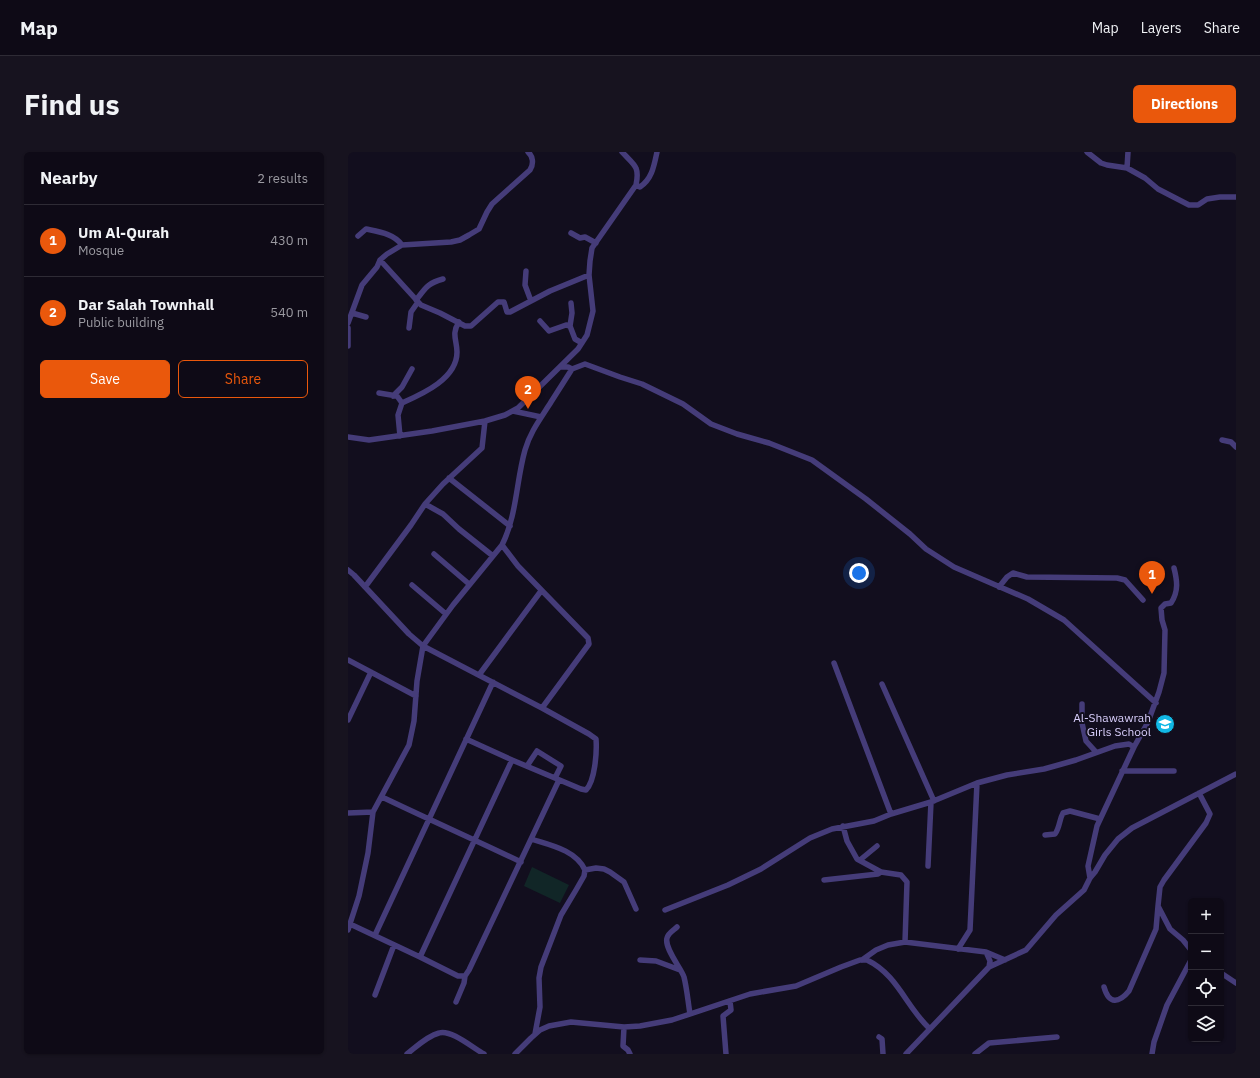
<!DOCTYPE html>
<html lang="en">
<head>
<meta charset="utf-8">
<style>
	:root { --surface:#0e0a16; --page:#17131f; --text:#f1f3f6; --muted:#9b9aa1; --line:#2e2b35; --accent:#ea580c }
	body { margin:0; font-family:"IBM Plex Sans",sans-serif; background:var(--page); color:var(--text) }
	.controls { position:absolute; right:12px; bottom:12px; display:grid; overflow:hidden; border-radius:6px; box-shadow:0 1px 3px #0004 }
	.controls button { width:36px; height:36px; display:grid; place-items:center; padding:0; border:0; border-bottom:1px solid var(--line); background:var(--surface); color:var(--text); font:20px sans-serif }
	.you { position:absolute; left:511px; top:421px; width:14px; height:14px; margin:-10px; border:3px solid #fff; border-radius:50%; background:#1a73e8; box-shadow:0 0 0 6px #1a73e833 }
	.badge { display:grid; place-items:center; width:26px; height:26px; border-radius:50%; background:var(--accent); color:#fff; font-size:13px; font-weight:700 }
	.pin { position:absolute; translate:-50% -33px; filter:drop-shadow(0 1px 2px #0008) }
	.pin::after { content:''; position:absolute; top:21px; width:14px; height:12px; background:inherit; clip-path:polygon(0 0,100% 0,50% 100%) }
	.list { margin:0; padding:0; list-style:none }
	h2 { display:flex; justify-content:space-between; align-items:center; height:52px; margin:0; padding:0 16px; font-size:17px }
	h2 small { font-size:13px; font-weight:400; color:var(--muted) }
	.list li { display:grid; grid-template-columns:26px 1fr auto; gap:12px; align-items:center; box-sizing:border-box; height:72px; padding:0 16px; border-top:1px solid var(--line) }
	.list b { display:block; font-size:15px; white-space:nowrap }
	.list p { margin:0; font-size:13px; white-space:nowrap; color:var(--muted) }
	.list em { font-size:13px; font-style:normal; color:var(--muted) }
	.actions { display:flex; gap:8px; padding:12px 16px }
	.actions a { flex:1; padding:9px 0; border:1px solid var(--accent); border-radius:6px; text-align:center; font-size:14px; color:var(--accent) }
	.actions .main { background:var(--accent); color:#fff }
	.icon { flex:none; width:22px; height:22px; fill:none; stroke:currentColor; stroke-width:2; stroke-linecap:round; stroke-linejoin:round }
	.map { position:relative; flex:none; width:888px; height:902px; overflow:hidden; border-radius:6px }
	header { display:flex; align-items:center; gap:24px; box-sizing:border-box; height:56px; padding:0 20px; background:var(--surface); border-bottom:1px solid var(--line) }
	header strong { font-size:19px }
	nav { display:flex; gap:22px; margin-inline-start:auto; font-size:14px }
	.intro { display:flex; align-items:center; justify-content:space-between; box-sizing:border-box; height:96px; padding:0 24px }
	h1 { margin:0; font-size:28px }
	.button { padding:10px 18px; border-radius:6px; background:var(--accent); color:#fff; font-size:14px; font-weight:700 }
	main { display:flex; gap:24px; padding:0 24px }
	aside { flex:1; background:var(--surface); border-radius:6px; box-shadow:0 1px 3px #0004 }
	.map>svg:first-child { display:block }
	.green { fill:#112627 }
	.lines { fill:none; stroke-linecap:round; stroke-linejoin:round }
	.minor { stroke:#453c79; stroke-width:5.5 }
	.labels { text-anchor:middle; dominant-baseline:central; stroke-width:4; stroke-linejoin:round; paint-order:stroke }
	.poi-label { font-size:12px; fill:#d8cefb; stroke:#120e1e; text-anchor:end }
</style>
</head>
<body>
<header>
<strong>Map</strong>
<nav><a>Map</a><a>Layers</a><a>Share</a></nav>
</header>
<div class="intro"><h1>Find us</h1><a class="button">Directions</a></div>
<main>
<aside>
<h2>Nearby<small>2 results</small></h2>
<ul class="list">
<li><span class="badge">1</span><div><b>Um Al-Qurah</b><p>Mosque</p></div><em>430 m</em></li>
<li><span class="badge">2</span><div><b>Dar Salah Townhall</b><p>Public building</p></div><em>540 m</em></li>
</ul>
<div class="actions"><a class="main">Save</a><a>Share</a></div>
</aside>
<div class="map">
<svg width="888" height="902" viewBox="0 0 888 902">
	<rect width="100%" height="100%" fill="#120e1e"/>
	<path class="green" d="M 184,715 L 221,733 L 212,751 L 176,734 Z"/>
	<g class="lines">
		<path class="minor" d="M 739,0 L 753,11 L 759,13 L 779,16 L 797,26 L 810,37 L 841,53 L 850,53 L 859,47 L 872,45 L 888,45
			M 779,16 L 780,0
			M 288,33 L 292,35 C 304,27 306,14 309,0
			M 223,81 L 232,86 L 237,85 L 248,91
			M 10,84 L 18,77 C 32,80 46,82 54,93
			M 32,108 L 73,153 L 92,161 L 117,174 L 123,174 L 150,150 L 156,150 L 159,160 L 162,160 L 202,139 L 241,123
			M 178,119 L 177,133 L 183,149
			M 68,148 C 78,136 78,132 95,127
			M 4,161 L 18,165
			M 192,169 L 201,179 L 218,173 L 222,174 L 227,187 L 234,191
			M 0,171 L 14,133 L 29,115 L 32,108 L 39,102 L 54,93 L 103,90 L 112,88 L 121,83 L 131,77 L 139,60 L 144,52 L 182,18 C 186,12 185,4 180,0
			M 222,174 L 224,161 L 223,151
			M 0,176 L 0,194
			M 61,176 L 63,160 L 70,150
			M 212,215 L 220,215 L 224,217 L 237,212 L 272,225 L 294,232 L 335,252 L 363,272 L 389,282 L 421,291 L 464,308 L 518,347 L 562,382 L 578,397 L 606,415 L 680,447 L 716,468 L 808,551
			M 31,241 L 49,244 L 54,251
			M 45,244 L 54,235 L 64,217
			M 165,259 L 193,265
			M 52,284 L 50,263 L 54,251 C 74,242 109,227 109,200 C 109,188 103,182 111,170
			M 0,285 L 21,288 L 84,279 L 137,269 L 157,263 L 170,256 L 230,197 L 239,183 L 245,159 L 241,123 L 242,109 L 244,96 L 288,33 C 292,14 286,13 274,0
			M 874,288 L 883,290 L 888,295
			M 101,326 L 162,374
			M 77,352 L 95,362 L 111,377 L 145,404
			M 154,393 L 170,414 L 240,486 L 241,492 L 194,556
			M 86,402 L 121,432
			M 0,418 L 6,423 L 61,482 L 75,494 L 194,556 L 241,582 L 248,587 C 249,600 247,629 238,638 L 233,637 L 164,608 L 118,587
			M 64,433 L 98,462
			M 17,435 L 63,373 L 77,352 L 95,332 L 134,296 L 137,269
			M 651,435 L 659,425 L 665,421 L 679,425 L 769,426 L 777,428 L 795,448
			M 0,508 L 68,544
			M 486,511 L 543,662
			M 131,523 L 193,439
			M 534,532 L 586,649
			M 734,552 L 734,571 L 738,589 L 748,600
			M 0,568 L 23,520
			M 179,614 L 189,599 L 213,614 L 207,626
			M 774,619 L 826,619
			M 34,645 C 80,667 127,688 173,710
			M 0,661 L 25,660
			M 495,674 L 499,689 L 509,707 L 533,720 L 553,723 L 559,730 L 557,790
			M 697,683 L 707,682 C 712,675 711,668 715,661 L 722,659 L 752,667
			M 183,687 C 202,693 228,698 237,718 L 236,724 L 228,738 L 213,763 L 193,815 L 191,826 L 192,855 L 187,882
			M 512,708 L 529,694
			M 580,714 L 583,650
			M 237,718 L 248,716 L 256,717 L 262,720 L 276,730 L 288,757
			M 742,726 L 740,714 L 749,674 L 786,595 L 800,570 L 811,540 L 816,521 L 817,478 L 814,468 L 813,456 L 817,452 L 823,451 C 831,439 829,428 826,416
			M 476,728 L 530,722 L 533,720
			M 317,758 L 380,733 L 413,717 L 462,686 L 484,677 L 526,669 L 543,662 L 583,650 L 629,631 L 659,623 L 696,617 L 728,608 L 767,594 L 781,592 L 786,595
			M 2,772 L 72,805 L 110,824 L 117,824 L 121,818 L 211,628
			M 329,775 C 326,778 320,781 319,786 C 316,796 333,816 336,825 C 339,837 340,850 342,862
			M 0,778 L 11,744 L 20,701 L 25,660 L 61,593 L 66,569 L 69,529 L 75,494 L 105,453 L 154,393 C 169,363 168,330 177,298 C 182,280 193,266 203,250 C 210,239 217,228 224,217
			M 27,783 L 145,530
			M 610,797 L 622,778 L 629,631
			M 843,798 L 835,788 L 822,777 L 810,754 L 812,735 L 816,728 L 858,671 L 862,662 L 851,641
			M 638,800 L 642,809 L 641,815
			M 72,805 L 164,608
			M 292,808 L 308,809 L 332,818
			M 514,808 L 528,798 L 540,793 L 557,790 L 638,800 L 657,808
			M 873,821 L 888,831
			M 756,835 C 761,853 771,851 781,839 L 808,777 L 810,754
			M 27,843 L 46,793
			M 108,850 L 116,831 L 117,824
			M 276,875 L 275,894 L 280,898 L 282,902
			M 531,885 L 534,887 L 535,902
			M 59,902 C 68,895 79,884 91,881 C 103,877 125,896 136,902
			M 167,902 L 183,886 L 192,878 L 201,874 L 223,870 L 276,875 L 292,874 L 324,868 L 402,842 L 448,834 L 493,815 L 512,808 L 519,808 C 550,823 558,855 582,877
			M 378,902 L 375,864 L 383,858 L 382,849
			M 558,902 L 641,815 L 678,798 L 708,763 L 736,738 L 742,726 L 747,720 L 757,703 L 770,687 L 784,676 L 888,622
			M 627,902 L 641,891 L 709,885
			M 804,902 L 806,890 L 819,853 L 843,808"/>
	</g>
	<defs>
		<g id="school-disc" transform="scale(1)"><circle r="9.5" fill="#11b8e5" stroke="#120e1e"/><path d="M0-5L7-2L0 1L-7-2ZM-4 1L0 2.5L4 1V4Q0 6-4 4Z" fill="#fff"/></g>
	</defs>
	<g fill-rule="evenodd">
		<use href="#school-disc" x="817" y="572"/>
	</g>
	<g class="labels">
		<g class="poi-label">
			<text x="803" y="565">Al-Shawawrah<tspan x="803" dy="14">Girls School</tspan></text>
		</g>
	</g>
</svg>
<div class="controls">
<button>+</button>
<button>−</button>
<button><svg class="icon" aria-label="locate" viewBox="0 0 24 24"><circle cx="12" cy="12" r="6"/><path d="M12 2v4M12 18v4M2 12h4M18 12h4"/></svg></button>
<button><svg class="icon" aria-label="layers" viewBox="0 0 24 24"><path d="M12 4l9 5-9 5-9-5zM3 14l9 5 9-5"/></svg></button>
</div>
<div class="you"></div>
<div class="pin badge" style="left:804px;top:442px">1</div>
<div class="pin badge" style="left:180px;top:257px">2</div>
</div>
</main>
</body>
</html>
